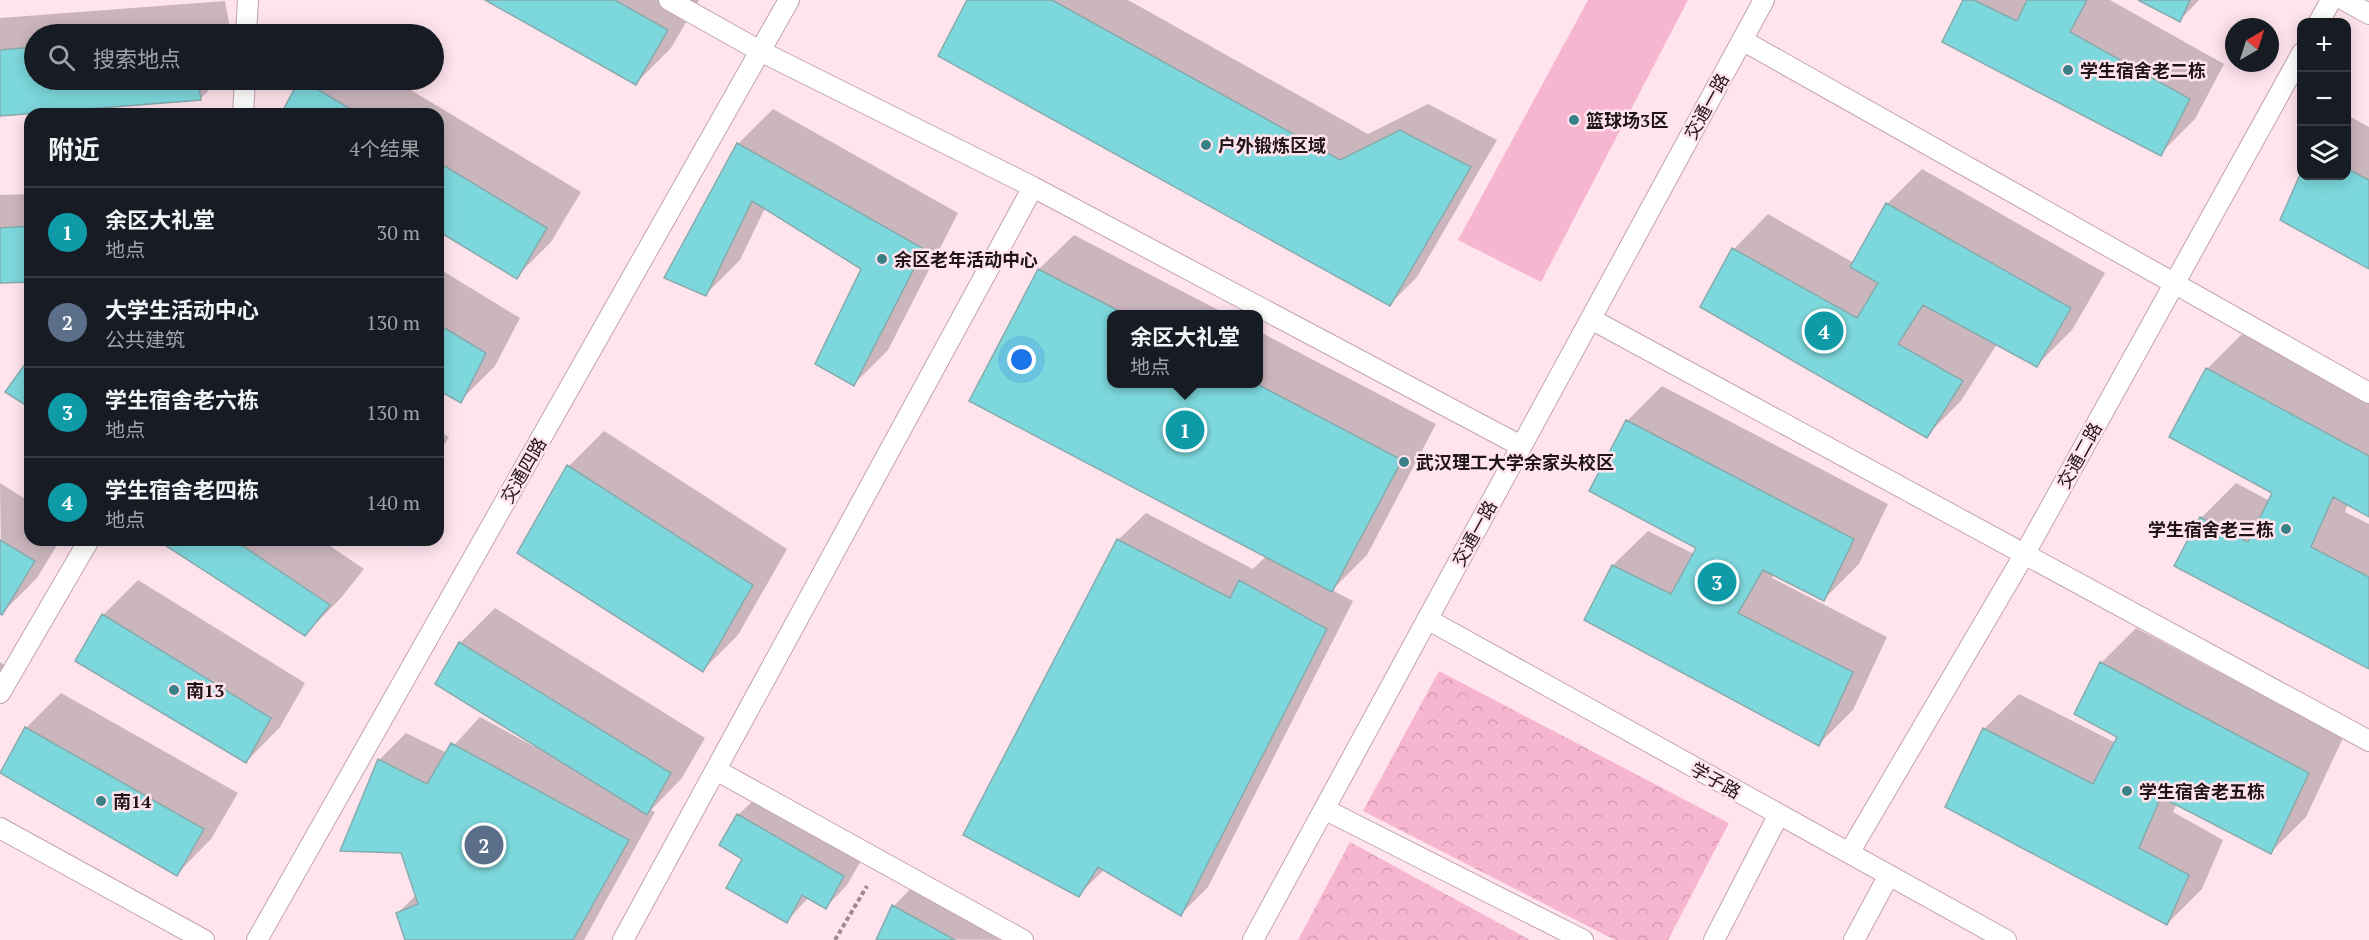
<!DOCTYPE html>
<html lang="zh">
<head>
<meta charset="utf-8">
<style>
	:root { --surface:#171b24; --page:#242831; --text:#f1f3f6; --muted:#9ea1a6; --line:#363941; --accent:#398186 }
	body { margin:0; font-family:"PT Serif","Noto Sans SC",serif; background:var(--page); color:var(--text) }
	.controls { position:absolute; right:18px; top:18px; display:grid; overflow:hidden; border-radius:12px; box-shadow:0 3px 15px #0003 }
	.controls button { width:54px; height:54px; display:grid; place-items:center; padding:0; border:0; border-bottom:2px solid var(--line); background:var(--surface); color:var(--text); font:30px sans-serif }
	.compass { position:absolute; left:2225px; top:18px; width:54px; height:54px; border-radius:50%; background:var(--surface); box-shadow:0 3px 15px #0003; rotate:39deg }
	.you { position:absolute; left:1022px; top:360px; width:21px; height:21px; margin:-15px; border:4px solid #fff; border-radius:50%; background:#1a73e8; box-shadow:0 0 0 9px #1a73e833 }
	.badge { display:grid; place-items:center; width:39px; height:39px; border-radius:50%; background:var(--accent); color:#fff; font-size:20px; font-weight:700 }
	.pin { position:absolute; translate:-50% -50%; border:3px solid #fff; box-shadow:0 2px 6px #0006 }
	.popup { position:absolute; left:1107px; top:310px; width:156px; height:78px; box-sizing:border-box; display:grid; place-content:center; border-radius:12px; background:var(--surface); filter:drop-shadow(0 2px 4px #0005); font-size:20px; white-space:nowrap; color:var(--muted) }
	.popup b { font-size:22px; color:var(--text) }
	.popup::after { content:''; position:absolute; left:50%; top:100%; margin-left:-12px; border:12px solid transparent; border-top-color:var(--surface) }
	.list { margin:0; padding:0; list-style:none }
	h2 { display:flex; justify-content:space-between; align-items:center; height:78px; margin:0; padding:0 24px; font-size:26px }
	h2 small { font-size:20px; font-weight:400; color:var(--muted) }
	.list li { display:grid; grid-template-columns:39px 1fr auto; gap:18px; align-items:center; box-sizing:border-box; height:90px; padding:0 24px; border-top:2px solid var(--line) }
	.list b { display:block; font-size:22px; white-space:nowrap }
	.list p { margin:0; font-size:20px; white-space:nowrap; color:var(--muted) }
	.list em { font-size:20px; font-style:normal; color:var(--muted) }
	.icon { flex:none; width:33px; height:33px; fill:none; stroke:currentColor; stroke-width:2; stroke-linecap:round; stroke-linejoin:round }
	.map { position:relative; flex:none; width:2369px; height:940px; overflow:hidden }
	.search { position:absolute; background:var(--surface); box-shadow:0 3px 15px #0003; left:24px; top:24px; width:420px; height:66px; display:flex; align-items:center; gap:15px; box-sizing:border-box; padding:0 21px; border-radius:33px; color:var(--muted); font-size:22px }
	.panel { position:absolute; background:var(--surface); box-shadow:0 3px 15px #0003; left:24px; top:108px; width:420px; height:438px; border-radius:18px }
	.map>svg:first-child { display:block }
	.park { fill:url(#park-crowns) }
	.pitch { fill:#f6b6d0 }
	.shadow { fill:#0003 }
	.building { fill:#7dd8dd; stroke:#87abad; stroke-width:1.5 }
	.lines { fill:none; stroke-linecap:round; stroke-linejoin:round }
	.service-casing { stroke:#c2a3af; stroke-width:22 }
	.path { stroke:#9d8991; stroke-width:4; stroke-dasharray:4.5 3; stroke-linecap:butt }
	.service { stroke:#fff; stroke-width:20 }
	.poi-dot { fill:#398186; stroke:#ffe4ee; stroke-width:2 }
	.labels { text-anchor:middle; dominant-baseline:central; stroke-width:5; stroke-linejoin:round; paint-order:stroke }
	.poi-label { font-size:18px; font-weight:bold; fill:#201519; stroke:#ffe4ee; text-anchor:start }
	.street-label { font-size:18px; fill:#201519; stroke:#ffe4ee }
</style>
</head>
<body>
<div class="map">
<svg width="2369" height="940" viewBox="0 0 2369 940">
	<defs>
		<pattern id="park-crowns" width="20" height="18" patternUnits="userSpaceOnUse" patternTransform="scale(1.5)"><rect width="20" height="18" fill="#f6b6d0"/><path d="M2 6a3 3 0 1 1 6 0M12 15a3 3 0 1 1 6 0" fill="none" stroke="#d39cb2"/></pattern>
	</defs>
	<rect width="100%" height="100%" fill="#ffe4ee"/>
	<path class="park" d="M 1439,671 L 1729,823 L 1668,940 L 1615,940 L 1363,811 Z
		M 1350,842 L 1530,940 L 1298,940 Z"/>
	<path class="pitch" d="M 1588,0 L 1688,0 L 1541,282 L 1458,240 Z"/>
	<path class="shadow" d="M 489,0 L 699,0 L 671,48 L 636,83 Z
		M 969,0 L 1128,0 L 1368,134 L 1428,104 L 1497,140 L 1417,277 L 1390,304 Z
		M 1965,0 L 2110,0 L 2224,64 L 2195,119 L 2160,154 Z
		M 2141,0 L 2199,0 L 2180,20 Z
		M 225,1 L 231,34 L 34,34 L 34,80 L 219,80 L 201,98 L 0,115 L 0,18 Z
		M 301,80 L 394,80 L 581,192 L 551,242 L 516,277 L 438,229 L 438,114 L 283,114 Z
		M 773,109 L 958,213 L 888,350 L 854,384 L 863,268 L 765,208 L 740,260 L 705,295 L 738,144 Z
		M 2347,115 L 2369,127 L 2369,267 L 2302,176 L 2346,176 Z
		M 1922,169 L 2105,273 L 2072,330 L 2037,365 L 1997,344 L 1961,401 L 1926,436 L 1734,249 L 1768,214 L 1854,263 L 1887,204 Z
		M 30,194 L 30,280 L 0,282 L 0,195 Z
		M 1074,235 L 1226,314 L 1112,314 L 1112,384 L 1258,384 L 1258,331 L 1436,424 L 1367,555 L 1332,590 L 1353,601 L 1208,887 L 1181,914 L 1105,869 L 1078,895 L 1118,540 L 1146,513 L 1253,569 L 1266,556 L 971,400 L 1039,269 Z
		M 438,268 L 520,318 L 495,366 L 460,401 L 438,388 Z
		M 2242,334 L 2369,402 L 2369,515 L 2348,504 L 2345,512 L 2369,524 L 2369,668 L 2201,518 L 2236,483 L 2270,501 L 2274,493 L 2207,369 Z
		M 1662,386 L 1888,504 L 1859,564 L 1824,599 L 1774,574 L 1772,578 L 1887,637 L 1853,710 L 1818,745 L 1586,619 L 1613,565 L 1648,531 L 1694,554 L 1698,548 L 1627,421 Z
		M 438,430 L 449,437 L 438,455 Z
		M 604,431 L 787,549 L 738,635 L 703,670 L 569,466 Z
		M 0,483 L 30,502 L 30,540 L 60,540 L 37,578 L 2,613 Z
		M 160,540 L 321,540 L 364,569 L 340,599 L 305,634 Z
		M 138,580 L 305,683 L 280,727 L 246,762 L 103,615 Z
		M 495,608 L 705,738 L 682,778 L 651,810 L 655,812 L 584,940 L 407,940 L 398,913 L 416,895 L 379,760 L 406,733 L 447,753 L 480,717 L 535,747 L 536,745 L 460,643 Z
		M 2136,628 L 2343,738 L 2306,817 L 2271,852 L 2177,803 L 2173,812 L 2223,840 L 2202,889 L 2167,924 L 1984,729 L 2019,694 L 2116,743 L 2119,736 L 2101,663 Z
		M 0,662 L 6,666 L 0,676 Z
		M 61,693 L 238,793 L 211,839 L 177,874 L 26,728 Z
		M 760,794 L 865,854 L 847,885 L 826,907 L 809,897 L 787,921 L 744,858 L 738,815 Z
		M 915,884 L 1015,940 L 878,939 L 894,906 Z"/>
	<path class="building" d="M 485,0 L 615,0 L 668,30 L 636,85 Z
		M 967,0 L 1052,0 L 1340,160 L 1400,130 L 1471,167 L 1390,306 L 938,56 Z
		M 1963,0 L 1974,0 L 2017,21 L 2027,0 L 2087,0 L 2070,32 L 2190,99 L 2161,156 L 1942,42 Z
		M 2138,0 L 2190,0 L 2180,22 Z
		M 34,47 L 34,80 L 198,80 L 201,100 L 0,116 L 0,50 Z
		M 299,80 L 302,80 L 359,114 L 281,114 Z
		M 737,143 L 924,249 L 854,386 L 815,364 L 861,269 L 752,201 L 706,296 L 664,278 Z
		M 438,162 L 547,228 L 517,279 L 438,231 Z
		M 2346,168 L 2369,180 L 2369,269 L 2280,220 L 2302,170 L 2302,176 L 2346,176 Z
		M 1886,203 L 2071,308 L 2037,367 L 1923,305 L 1898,344 L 1963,381 L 1927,438 L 1700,307 L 1732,248 L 1857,318 L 1878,283 L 1850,267 Z
		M 30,226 L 30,282 L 0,283 L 0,228 Z
		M 1038,269 L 1125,314 L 1112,314 L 1112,384 L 1257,384 L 1402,460 L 1332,592 L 969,401 Z
		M 438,324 L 486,353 L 461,403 L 438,390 Z
		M 30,357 L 30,408 L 5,392 Z
		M 2206,368 L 2369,456 L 2369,517 L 2333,497 L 2311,547 L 2369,577 L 2369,669 L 2174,566 L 2200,517 L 2248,542 L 2272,493 L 2169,437 Z
		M 1626,420 L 1854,539 L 1824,601 L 1763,570 L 1738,613 L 1853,672 L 1819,746 L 1584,620 L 1612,565 L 1671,594 L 1696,548 L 1589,491 Z
		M 567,465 L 753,585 L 703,672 L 517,553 Z
		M 1117,539 L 1230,598 L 1239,580 L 1327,629 L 1181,916 L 1098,867 L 1079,897 L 963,835 Z
		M 0,540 L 35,561 L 2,615 L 0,614 Z
		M 157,540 L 234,540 L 330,605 L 305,636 Z
		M 102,614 L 271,718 L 246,763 L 75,661 Z
		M 459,642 L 671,773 L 647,815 L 435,684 Z
		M 2100,662 L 2309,773 L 2271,854 L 2161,797 L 2139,848 L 2189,875 L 2167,925 L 1945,807 L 1983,728 L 2093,784 L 2117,737 L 2074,714 Z
		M 25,727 L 204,829 L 177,876 L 0,773 Z
		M 451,743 L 629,840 L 573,940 L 405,940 L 396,913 L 418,904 L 401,853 L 340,851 L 378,759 L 427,784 Z
		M 737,814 L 844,876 L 826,909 L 802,895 L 787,923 L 726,888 L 742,859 L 719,845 Z
		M 892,905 L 955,940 L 876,940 Z"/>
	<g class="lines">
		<g class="service-casing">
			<path id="service" d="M 669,0 L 760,51 L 1033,187 L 1521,446
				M 2344,0 L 2369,14
				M 2319,22 L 2331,0
				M 246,34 L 248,0
				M 1742,40 L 2369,393
				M 243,114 L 245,80
				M 1591,319 L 2369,741
				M 1427,619 L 2006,940
				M 0,693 L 89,540
				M 716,770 L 1023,940
				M 1324,809 L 1583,940
				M 0,828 L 204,940
				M 1849,853 L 2024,555 L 2302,53
				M 257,940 L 789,0
				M 623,940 L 1033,187
				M 1253,940 L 1764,0
				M 1714,940 L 1779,814
				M 1854,940 L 1889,875"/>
		</g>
		<path class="path" d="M 835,940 L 867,886"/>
		<use href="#service" class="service"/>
	</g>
	<g class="poi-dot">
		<circle cx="2068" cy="70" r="6"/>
		<circle cx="1574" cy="120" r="6"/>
		<circle cx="1206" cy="145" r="6"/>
		<circle cx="882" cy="259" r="6"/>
		<circle cx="1404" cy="462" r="6"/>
		<circle cx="2286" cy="529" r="6"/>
		<circle cx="174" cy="690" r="6"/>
		<circle cx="2127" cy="791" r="6"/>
		<circle cx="101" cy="801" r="6"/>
	</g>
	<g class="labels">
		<g class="poi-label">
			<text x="2080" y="70">学生宿舍老二栋</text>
			<text x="1586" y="120">篮球场3区</text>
			<text x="1218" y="145">户外锻炼区域</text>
			<text x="894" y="259">余区老年活动中心</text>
			<text x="1416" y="462">武汉理工大学余家头校区</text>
			<text x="2274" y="529" text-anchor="end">学生宿舍老三栋</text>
			<text x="186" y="690">南13</text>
			<text x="2139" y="791">学生宿舍老五栋</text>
			<text x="113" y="801">南14</text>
		</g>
		<g class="street-label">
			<text transform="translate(1706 106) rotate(-61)">交通一路</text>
			<text transform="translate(2079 455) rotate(-61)">交通二路</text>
			<text transform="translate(523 470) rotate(-60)">交通四路</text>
			<text transform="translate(1474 533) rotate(-61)">交通一路</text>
			<text transform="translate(1716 780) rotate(29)">学子路</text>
		</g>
	</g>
</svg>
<div class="controls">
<button>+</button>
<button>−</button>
<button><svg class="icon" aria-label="layers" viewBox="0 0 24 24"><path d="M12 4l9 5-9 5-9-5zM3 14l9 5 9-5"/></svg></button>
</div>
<svg class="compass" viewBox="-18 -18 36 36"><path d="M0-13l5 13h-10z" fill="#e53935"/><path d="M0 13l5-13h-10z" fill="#9ea1a6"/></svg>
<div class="you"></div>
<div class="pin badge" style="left:1185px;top:430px;background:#0f9aa8">1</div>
<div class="popup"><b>余区大礼堂</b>地点</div>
<div class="pin badge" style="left:484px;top:845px;background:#5c6f8a">2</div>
<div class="pin badge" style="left:1717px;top:582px;background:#0f9aa8">3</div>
<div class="pin badge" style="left:1824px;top:331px;background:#0f9aa8">4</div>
<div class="search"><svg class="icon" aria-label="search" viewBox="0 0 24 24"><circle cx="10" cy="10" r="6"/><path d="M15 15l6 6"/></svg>搜索地点</div>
<section class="panel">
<h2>附近<small>4个结果</small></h2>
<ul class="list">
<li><span class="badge" style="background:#0f9aa8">1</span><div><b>余区大礼堂</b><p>地点</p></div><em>30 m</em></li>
<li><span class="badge" style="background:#5c6f8a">2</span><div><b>大学生活动中心</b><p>公共建筑</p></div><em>130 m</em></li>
<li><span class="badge" style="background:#0f9aa8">3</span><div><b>学生宿舍老六栋</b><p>地点</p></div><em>130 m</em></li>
<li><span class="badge" style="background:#0f9aa8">4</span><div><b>学生宿舍老四栋</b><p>地点</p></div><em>140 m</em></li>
</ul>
</section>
</div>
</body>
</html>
